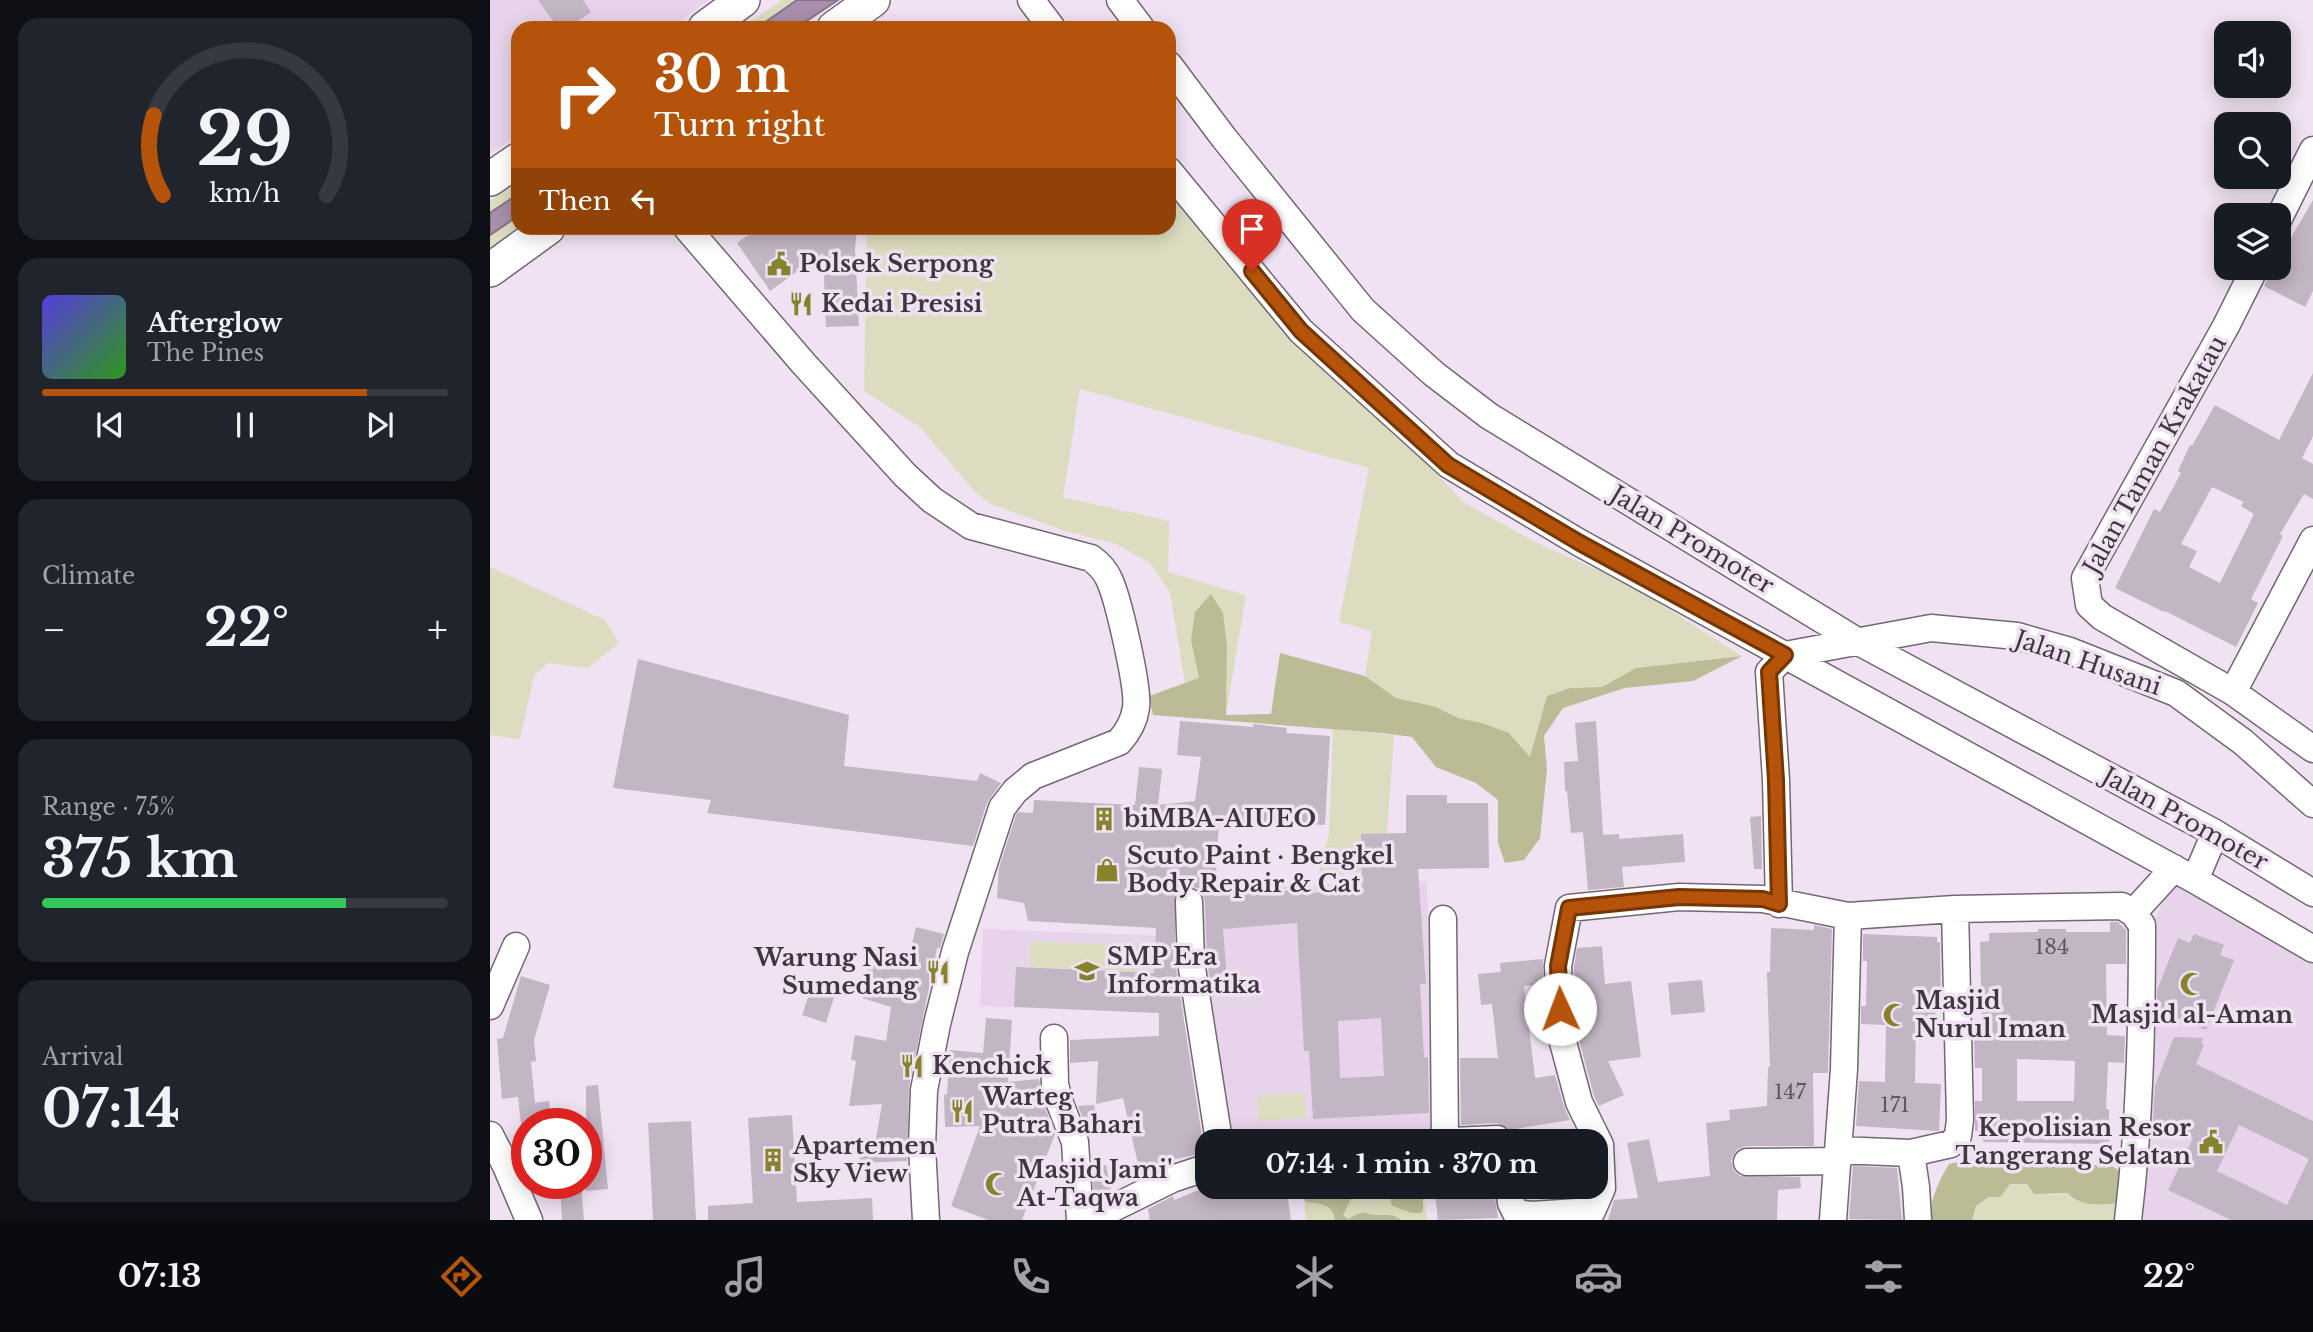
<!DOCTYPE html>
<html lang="en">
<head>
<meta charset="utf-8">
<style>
  body { margin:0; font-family:"Libre Baskerville",serif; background:#20242c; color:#f1f3f6; height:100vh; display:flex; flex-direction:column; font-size:26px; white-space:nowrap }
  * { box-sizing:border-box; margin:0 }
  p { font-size:23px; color:#9ea1a6 }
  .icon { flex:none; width:38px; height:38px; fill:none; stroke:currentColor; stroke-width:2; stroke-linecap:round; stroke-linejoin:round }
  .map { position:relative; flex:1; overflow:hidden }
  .panel { display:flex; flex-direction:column; gap:18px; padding:18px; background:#0d0f14; width:490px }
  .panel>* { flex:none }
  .top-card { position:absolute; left:21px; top:21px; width:665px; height:214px; border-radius:21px; box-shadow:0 4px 18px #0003; background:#b45309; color:#fff; overflow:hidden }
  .tools { position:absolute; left:1724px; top:21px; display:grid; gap:14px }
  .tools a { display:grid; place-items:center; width:77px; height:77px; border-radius:14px; background:#171b24; box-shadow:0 4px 18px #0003; font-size:35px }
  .speed { position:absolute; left:21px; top:1108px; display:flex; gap:14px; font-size:35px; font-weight:700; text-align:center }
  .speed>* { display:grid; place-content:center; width:91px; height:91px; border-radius:50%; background:#171b24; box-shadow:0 4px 18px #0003; line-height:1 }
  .speed .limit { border:10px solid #d22; background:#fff; color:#111 }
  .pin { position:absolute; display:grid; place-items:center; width:60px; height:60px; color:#fff; margin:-72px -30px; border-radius:50% 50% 50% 0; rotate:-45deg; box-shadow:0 0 7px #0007 }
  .pin .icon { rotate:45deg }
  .me { position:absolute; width:77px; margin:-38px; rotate:358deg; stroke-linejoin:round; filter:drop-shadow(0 0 5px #0008) }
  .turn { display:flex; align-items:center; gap:24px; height:147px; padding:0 28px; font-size:32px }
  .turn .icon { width:91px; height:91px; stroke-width:2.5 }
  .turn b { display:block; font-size:49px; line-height:60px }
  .then { display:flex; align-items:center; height:66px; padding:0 28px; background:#0003; gap:14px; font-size:26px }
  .big { font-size:52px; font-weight:700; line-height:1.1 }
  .panel .tile { flex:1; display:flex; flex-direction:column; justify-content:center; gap:10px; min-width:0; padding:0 24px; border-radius:21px; background:#20242c }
  .panel .dial { align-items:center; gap:0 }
  .dial svg { height:182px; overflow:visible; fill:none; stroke:#363941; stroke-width:7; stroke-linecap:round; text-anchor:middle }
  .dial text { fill:#f1f3f6; stroke:none }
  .song { display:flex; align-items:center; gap:21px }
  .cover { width:84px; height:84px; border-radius:10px; background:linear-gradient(135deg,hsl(250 70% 55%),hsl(110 70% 35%)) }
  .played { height:7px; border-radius:4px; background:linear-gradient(90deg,#b45309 80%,#363941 80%) }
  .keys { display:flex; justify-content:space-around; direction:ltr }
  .heat { display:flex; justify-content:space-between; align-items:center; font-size:38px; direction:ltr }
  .charge { height:10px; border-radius:5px; background:linear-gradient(90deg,#34c759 75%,#363941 0) }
  .trip { position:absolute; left:705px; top:1129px; width:413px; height:70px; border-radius:21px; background:#171b24; box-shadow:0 4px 18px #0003; font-weight:700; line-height:70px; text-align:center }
  .dock { display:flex; height:112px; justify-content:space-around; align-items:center; background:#090b0e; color:#9ea1a6 }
  .dock .icon { width:49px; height:49px }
  .dock .selected { color:#b45309 }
  .dock b { font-size:32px; color:#f1f3f6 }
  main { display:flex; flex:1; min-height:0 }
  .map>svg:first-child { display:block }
  .built { fill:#e7d4ea }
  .green { fill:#dcddc0 }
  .forest { fill:#bbbc96 }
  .water { fill:#a98fac; stroke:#89758b; stroke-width:2 }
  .building { fill:#c2b5c4; fill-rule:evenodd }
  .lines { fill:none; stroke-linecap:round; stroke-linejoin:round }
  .minor-casing { stroke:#736774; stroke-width:29 }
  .major-casing { stroke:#736774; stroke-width:36 }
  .minor { stroke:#fff; stroke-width:26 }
  .major { stroke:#fff; stroke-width:33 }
  .route-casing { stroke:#753606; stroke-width:18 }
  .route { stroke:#b45309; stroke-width:12 }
  .labels { text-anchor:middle; stroke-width:7; stroke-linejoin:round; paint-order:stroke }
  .number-label { font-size:21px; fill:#5f5760 }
  .poi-label { font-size:24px; font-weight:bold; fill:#3e383e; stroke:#f0e2f2; text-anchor:start }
  .street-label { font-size:24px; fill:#3e383e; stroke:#f0e2f2 }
</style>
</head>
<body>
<main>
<section class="panel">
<div class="tile dial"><svg viewBox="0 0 100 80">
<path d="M14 69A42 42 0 1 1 86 69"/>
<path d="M14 69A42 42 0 0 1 10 34" stroke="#b45309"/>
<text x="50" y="56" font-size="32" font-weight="700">29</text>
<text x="50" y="72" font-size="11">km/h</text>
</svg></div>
<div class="tile">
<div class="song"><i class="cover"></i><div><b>Afterglow</b><p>The Pines</p></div></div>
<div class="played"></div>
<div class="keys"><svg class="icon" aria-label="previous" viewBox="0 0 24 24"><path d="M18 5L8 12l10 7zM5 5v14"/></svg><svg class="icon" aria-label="pause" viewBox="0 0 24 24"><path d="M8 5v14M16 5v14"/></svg><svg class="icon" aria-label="next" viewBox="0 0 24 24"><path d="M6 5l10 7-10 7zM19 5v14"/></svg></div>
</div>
<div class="tile"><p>Climate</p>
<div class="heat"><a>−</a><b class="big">22°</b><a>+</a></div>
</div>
<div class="tile"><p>Range · 75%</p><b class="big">375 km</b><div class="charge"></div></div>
<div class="tile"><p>Arrival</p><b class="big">07:14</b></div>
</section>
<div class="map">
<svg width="1823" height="1220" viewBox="0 0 1823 1220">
  <rect width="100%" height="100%" fill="#f0e2f2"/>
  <!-- built -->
  <path class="built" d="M0,0H219L180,28H28V135L0,154Z
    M1683,879L1823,964V1220H1645L1661,927Z
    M937,881L946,1131L791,1141H733L699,890Z
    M493,929L704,937L701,1014L490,1006Z"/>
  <!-- green -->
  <path class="green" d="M292,0H307L267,28H252Z
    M28,182V194L0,213V201Z
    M679,182L973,502L1047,543L1137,583L1252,656L1146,668L1112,687L1080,688L1057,696L1041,758L992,723L968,718L946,707L906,698L875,676L882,631L849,622L879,468L590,389L573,497L679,521L678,572L756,595L736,715L737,645L733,613L701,640L710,678L699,707L680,592L660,563L624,543L578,532L501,504L485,492L430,427L374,391L377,228H679Z
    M28,216V227L0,247V235Z
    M0,567L115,620L129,643L98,668L58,663L44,676L30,739L0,735Z
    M843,729L904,735L897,834L872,872L827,878L839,834Z
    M541,941L649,946L648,972L539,967Z
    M814,1093L816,1118L769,1121L768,1096Z
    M1520,1184H1537L1560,1195L1578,1193C1589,1207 1611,1205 1627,1203L1625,1220H1482L1486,1206Z
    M829,1187H905L914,1202H935L937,1220H816L814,1199Z"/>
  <!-- forest -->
  <path class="forest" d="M721,594L733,613L737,645L736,715L781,714L790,653L875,676L906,698L946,707L968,718L992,723L1019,733L1040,757L1057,696L1080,688L1112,687L1146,668L1252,656L1203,681L1135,688L1073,708L1054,736L1057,769L1050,838L1034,860L1015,863L1008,843V800L986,783L946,767L922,737L892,733L663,715L659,696L709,678L701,640L705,612Z
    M1480,1159H1510L1622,1166L1634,1174L1627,1203C1611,1205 1589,1207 1578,1193L1544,1194L1537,1184H1520L1510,1197H1499L1486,1206L1482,1220H1440C1439,1203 1450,1178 1459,1164Z
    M819,1187C835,1186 854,1182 862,1197L853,1215L858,1219C878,1207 872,1216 890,1215C899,1215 903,1214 911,1220H845C843,1203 830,1204 816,1202L814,1199Z
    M891,1187H933V1210L931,1213H922L902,1206L898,1188Z"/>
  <!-- water -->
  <path class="water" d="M307,0H348L306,28H267Z
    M28,194V216L0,235V213Z"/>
  <!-- building -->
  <path class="building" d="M48,0H93L101,12L78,28H68Z
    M1823,200V291L1815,307L1774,286L1783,268H1788V260Z
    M269,228H367L365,249L369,326L336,327L333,253L280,291L247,243Z
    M1823,373V436L1812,458L1823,464V499L1814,494L1790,534L1793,536L1761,599L1768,603L1746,647L1675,611L1674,612L1625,588L1664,509L1670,512L1691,473L1688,471L1700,445L1702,446L1725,405L1789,440ZM1722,487L1754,502L1751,506L1764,514L1730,583L1699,567L1707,551L1691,544Z
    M148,659L359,715L354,766L487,781L490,773L511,783L497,803L483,846L217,813L221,800L123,788Z
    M690,721L763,727V724L797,728L796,733L840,736L835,825L729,820L725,896L822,889V893L872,889L871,834L916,833V795H957V803H998L999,868L928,869L936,984H930L934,1057H938L939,1113L823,1119L819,1051H814L807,923L733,929L738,992L722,993L717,961L715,901L712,893L706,888L699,886L691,888L685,895V963L713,1143L718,1152L673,1162L674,1165L651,1177L633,1098L606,1104L608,1061L580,1063V1040L669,1036V1013L524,1007L526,967L664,973L666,928L538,921L534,903L507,898L509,868L526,815L528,812L543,813L544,800L645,805L649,767L672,769L668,805L705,801L711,757L687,755ZM891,1018L894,1076L850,1078L848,1021Z
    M1106,721L1113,835L1129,834V839L1193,834L1195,862L1132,867L1134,887L1098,890L1093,832L1081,833L1077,791H1075L1074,762L1088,761L1085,723Z
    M1271,816L1272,869H1264L1260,817Z
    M1620,922H1628L1636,930V964H1616L1617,1035L1635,1036L1634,1063L1618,1062L1616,1109H1619V1144L1493,1142V1131H1485V1101H1492V1068H1485L1484,1039H1492L1490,942L1499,941V933L1548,932V929H1576V932H1620ZM1527,1059L1585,1061L1584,1101H1527Z
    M1324,925L1342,929L1338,1073H1323L1324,1146H1256L1248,1149L1244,1154L1241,1161L1244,1171L1250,1176L1310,1177L1311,1188L1288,1190L1287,1220H1118L1124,1200L1148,1198L1137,1143L1159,1139L1168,1182L1220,1176L1216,1123L1240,1120L1239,1110L1277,1106L1278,1067H1280L1277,972H1280L1281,928L1324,930Z
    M426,927L454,934L450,948H447L419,1087L417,1161L370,1163L369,1139L386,1138L392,1104L359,1106L366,1061L361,1060L365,1035L396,1041L401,1007L372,998L381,948L418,960Z
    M1373,934L1447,937V942H1450L1451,1003L1446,1002L1445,1027L1426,1026L1425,1083L1451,1084L1449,1131L1366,1126L1369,1081L1395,1082L1396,1025L1371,1024V1006H1376L1377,961H1373Z
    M1704,934L1734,945L1730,955L1744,960L1716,1030L1667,1010V990L1688,938L1700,943Z
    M1112,946L1115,984L1141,981L1151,1057L1118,1061L1134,1095L1109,1106L1104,1096L1086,1029L1084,967L1087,948Z
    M1053,959V984L1034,986L1045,1078L1065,1075L1074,1106L1080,1120L1019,1130L1007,1123L971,1125L970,1058H1008L1002,1004L991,1005L988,974L1011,972L1010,963Z
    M31,976L60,985L44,1040L46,1061L41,1062L45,1103L59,1101L62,1124H31L28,1097L12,1099L7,1039L13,1038Z
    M1212,980L1215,1012L1181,1015L1178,983Z
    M322,986L345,994L336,1023L312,1015Z
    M496,1018L522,1020L518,1082L549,1079L554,1105L565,1134L532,1220H498L461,1206L490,1126L455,1127L454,1095L457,1094L460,1050L493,1053Z
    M1684,1037L1713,1038L1711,1043L1714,1044L1706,1064L1823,1121V1220H1741L1678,1190L1703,1138L1663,1122L1665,1086ZM1749,1125L1819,1159L1797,1205L1727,1171Z
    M108,1085L118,1189L96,1191V1086Z
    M604,1105L609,1130L598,1131L588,1106Z
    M302,1115L307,1202L382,1198L383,1220H218V1206L263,1203L258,1118Z
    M201,1121L206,1220H163L158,1123Z
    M616,1165L621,1191L604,1200L602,1168Z
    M1363,1166L1407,1168L1412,1220L1359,1219Z
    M70,1183H91L94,1220H72Z
    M719,1186H796L801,1220H660L658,1209L683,1196L684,1200Z
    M944,1186H977V1190L1003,1186L1008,1218L948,1220Z"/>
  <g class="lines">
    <!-- minor casing -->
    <g class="minor-casing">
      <path id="minor" d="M541,0L562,28
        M630,0L651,28
        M679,65L734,138L873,310L944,374L999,416L1367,641L1725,833L1823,893
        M679,171L811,331L959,465L1090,543L1705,880L1823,949
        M1788,220L1823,150
        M197,228L314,364L415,475L442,500L481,526L601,558C609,564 615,570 619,579C628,598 649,688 646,708C644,722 638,732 629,742L543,776L525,791L512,808L465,952L447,1024L434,1090L432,1147L436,1220
        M1765,268L1736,326L1595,578L1599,605L1612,617L1743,692L1823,749
        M1295,655L1441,628L1527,636L1580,651L1686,693L1753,742L1823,804
        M1743,692L1823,540
        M1705,880L1725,833
        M699,902L701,962L729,1141
        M1289,904L1286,780L1279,672L1295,655
        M1643,913L1684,868
        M953,919L955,1141
        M0,1006L26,946
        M564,1038L565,1084L569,1101L585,1142L590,1220
        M0,1135L16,1166L39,1220
        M962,1141L1007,1139L1008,1141
        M1349,1150L1421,1153
        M1257,1162L1348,1161
        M1019,1186L1021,1203L1026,1213L1042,1215L1102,1211L1112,1188L1110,1145L1089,1102L1070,1031L1068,966L1079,908L1189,897L1273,899L1358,916L1465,909L1632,906L1643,913L1652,925C1652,1024 1650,1122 1638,1220
        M599,1220L682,1179L718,1167
        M1343,1220L1354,1069L1358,916
        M1428,1220L1426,1187L1421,1153L1461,1144L1468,1136L1470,1120L1465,909"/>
    </g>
    <!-- major casing -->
    <g class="major-casing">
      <path id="major" d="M215,28L253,0
        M344,28L383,0
        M0,179L28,160
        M0,270L58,228"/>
    </g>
    <!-- minor -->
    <use href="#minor" class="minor"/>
    <!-- major -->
    <use href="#major" class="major"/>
  </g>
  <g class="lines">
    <!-- route casing -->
    <g class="route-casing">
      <path id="route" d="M762,271L811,331L958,465L1090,543L1295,655L1279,672L1286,780L1289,904L1273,899L1189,897L1079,908L1068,966L1070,1009"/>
    </g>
    <!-- route -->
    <use href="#route" class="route"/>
  </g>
  <!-- icons -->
  <defs>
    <g id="civic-bare" transform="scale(1.89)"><path d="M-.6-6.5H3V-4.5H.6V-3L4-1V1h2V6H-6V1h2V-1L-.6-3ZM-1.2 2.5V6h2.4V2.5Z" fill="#85842d" stroke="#f0e2f2" stroke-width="2.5" paint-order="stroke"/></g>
    <g id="restaurant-bare" transform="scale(1.89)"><path d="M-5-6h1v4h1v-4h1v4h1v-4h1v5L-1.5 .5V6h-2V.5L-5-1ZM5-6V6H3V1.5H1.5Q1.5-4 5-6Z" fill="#85842d" stroke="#f0e2f2" stroke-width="2.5" paint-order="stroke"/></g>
    <g id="building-bare" transform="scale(1.89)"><path d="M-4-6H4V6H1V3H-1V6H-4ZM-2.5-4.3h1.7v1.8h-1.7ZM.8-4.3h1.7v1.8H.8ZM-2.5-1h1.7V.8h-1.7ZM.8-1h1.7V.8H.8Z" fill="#85842d" stroke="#f0e2f2" stroke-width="2.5" paint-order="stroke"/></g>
    <g id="shop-bare" transform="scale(1.89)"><path d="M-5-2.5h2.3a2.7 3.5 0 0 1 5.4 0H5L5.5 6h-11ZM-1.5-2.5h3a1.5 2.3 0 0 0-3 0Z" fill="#85842d" stroke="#f0e2f2" stroke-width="2.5" paint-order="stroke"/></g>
    <g id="school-bare" transform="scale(1.89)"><path d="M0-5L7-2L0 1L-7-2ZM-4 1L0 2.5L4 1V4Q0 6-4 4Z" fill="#85842d" stroke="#f0e2f2" stroke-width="2.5" paint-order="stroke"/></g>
    <g id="mosque-bare" transform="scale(1.89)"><path d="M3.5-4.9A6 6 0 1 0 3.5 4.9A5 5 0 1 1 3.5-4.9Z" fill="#85842d" stroke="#f0e2f2" stroke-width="2.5" paint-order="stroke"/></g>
  </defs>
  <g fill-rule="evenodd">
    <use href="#civic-bare" x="289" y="264"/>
    <use href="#restaurant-bare" x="311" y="304"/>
    <use href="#building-bare" x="614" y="819"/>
    <use href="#shop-bare" x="617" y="870"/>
    <use href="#school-bare" x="597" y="971"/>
    <use href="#restaurant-bare" x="448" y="972"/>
    <use href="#mosque-bare" x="1702" y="984"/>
    <use href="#mosque-bare" x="1405" y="1015"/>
    <use href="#restaurant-bare" x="422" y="1066"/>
    <use href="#restaurant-bare" x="472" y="1111"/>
    <use href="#civic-bare" x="1721" y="1142"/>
    <use href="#building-bare" x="283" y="1160"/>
    <use href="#mosque-bare" x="507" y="1184"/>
  </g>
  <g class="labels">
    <!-- number labels -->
    <g class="number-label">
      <text x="1562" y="954">184</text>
      <text x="1300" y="1099">147</text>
      <text x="1405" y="1112">171</text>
    </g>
    <!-- poi labels -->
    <g class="poi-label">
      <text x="309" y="272">Polsek Serpong</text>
      <text x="331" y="312">Kedai Presisi</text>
      <text x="634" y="827">biMBA-AIUEO</text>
      <text x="637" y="864">Scuto Paint · Bengkel<tspan x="637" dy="28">Body Repair &amp; Cat</tspan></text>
      <text x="617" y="965">SMP Era<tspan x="617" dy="28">Informatika</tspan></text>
      <text x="428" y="966" text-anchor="end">Warung Nasi<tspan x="428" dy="28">Sumedang</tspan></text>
      <text x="1425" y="1009">Masjid<tspan x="1425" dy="28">Nurul Iman</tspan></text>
      <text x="1702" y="1023" text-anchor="middle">Masjid al-Aman</text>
      <text x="442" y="1074">Kenchick</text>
      <text x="492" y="1105">Warteg<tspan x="492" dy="28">Putra Bahari</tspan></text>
      <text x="1701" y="1136" text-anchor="end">Kepolisian Resor<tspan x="1701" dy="28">Tangerang Selatan</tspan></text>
      <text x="303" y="1154">Apartemen<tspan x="303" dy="28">Sky View</tspan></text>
      <text x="527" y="1178">Masjid Jami'<tspan x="527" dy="28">At-Taqwa</tspan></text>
    </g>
    <!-- street labels -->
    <g class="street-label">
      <text transform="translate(1665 455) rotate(-61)" y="8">Jalan Taman Krakatau</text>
      <text transform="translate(1202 540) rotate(31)" y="8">Jalan Promoter</text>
      <text transform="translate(1598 663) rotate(19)" y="8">Jalan Husani</text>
      <text transform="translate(1695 819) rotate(29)" y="8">Jalan Promoter</text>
    </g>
  </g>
</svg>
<div class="tools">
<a><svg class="icon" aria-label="sound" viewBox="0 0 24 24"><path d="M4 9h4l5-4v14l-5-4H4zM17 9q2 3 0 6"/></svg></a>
<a><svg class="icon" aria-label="search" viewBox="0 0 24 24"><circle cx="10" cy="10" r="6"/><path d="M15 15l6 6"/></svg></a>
<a><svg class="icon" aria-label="layers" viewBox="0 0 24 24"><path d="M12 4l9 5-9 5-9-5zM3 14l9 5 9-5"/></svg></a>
</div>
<div class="speed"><div class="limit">30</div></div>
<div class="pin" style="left:762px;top:271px;background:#d93025"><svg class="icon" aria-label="arrive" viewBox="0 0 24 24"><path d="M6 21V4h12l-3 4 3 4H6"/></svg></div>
<svg class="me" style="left:1070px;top:1009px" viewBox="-20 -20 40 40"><circle r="19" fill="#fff"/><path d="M0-13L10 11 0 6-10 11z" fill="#b45309"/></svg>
<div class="trip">07:14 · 1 min · 370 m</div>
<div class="top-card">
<div class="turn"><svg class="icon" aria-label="right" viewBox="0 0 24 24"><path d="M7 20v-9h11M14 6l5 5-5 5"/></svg><div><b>30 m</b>Turn right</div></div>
<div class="then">Then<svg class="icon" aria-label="left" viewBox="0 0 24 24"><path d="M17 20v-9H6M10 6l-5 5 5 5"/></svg></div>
</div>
</div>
</main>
<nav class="dock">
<b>07:13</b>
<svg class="icon selected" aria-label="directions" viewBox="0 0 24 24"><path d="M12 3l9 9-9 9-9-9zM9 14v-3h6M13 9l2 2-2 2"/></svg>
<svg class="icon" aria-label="music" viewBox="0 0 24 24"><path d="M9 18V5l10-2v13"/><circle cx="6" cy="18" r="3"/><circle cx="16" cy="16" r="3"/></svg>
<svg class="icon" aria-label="phone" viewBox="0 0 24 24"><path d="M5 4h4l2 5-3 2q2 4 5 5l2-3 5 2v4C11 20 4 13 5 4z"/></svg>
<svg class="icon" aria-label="climate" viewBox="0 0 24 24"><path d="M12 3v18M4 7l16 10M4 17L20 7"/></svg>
<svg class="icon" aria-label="car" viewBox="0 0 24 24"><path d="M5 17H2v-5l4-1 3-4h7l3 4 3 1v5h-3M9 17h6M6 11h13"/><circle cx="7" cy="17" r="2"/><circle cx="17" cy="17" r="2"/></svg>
<svg class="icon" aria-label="filters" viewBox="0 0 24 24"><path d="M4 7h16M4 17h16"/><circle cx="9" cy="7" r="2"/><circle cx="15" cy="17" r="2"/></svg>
<b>22°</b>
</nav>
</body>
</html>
